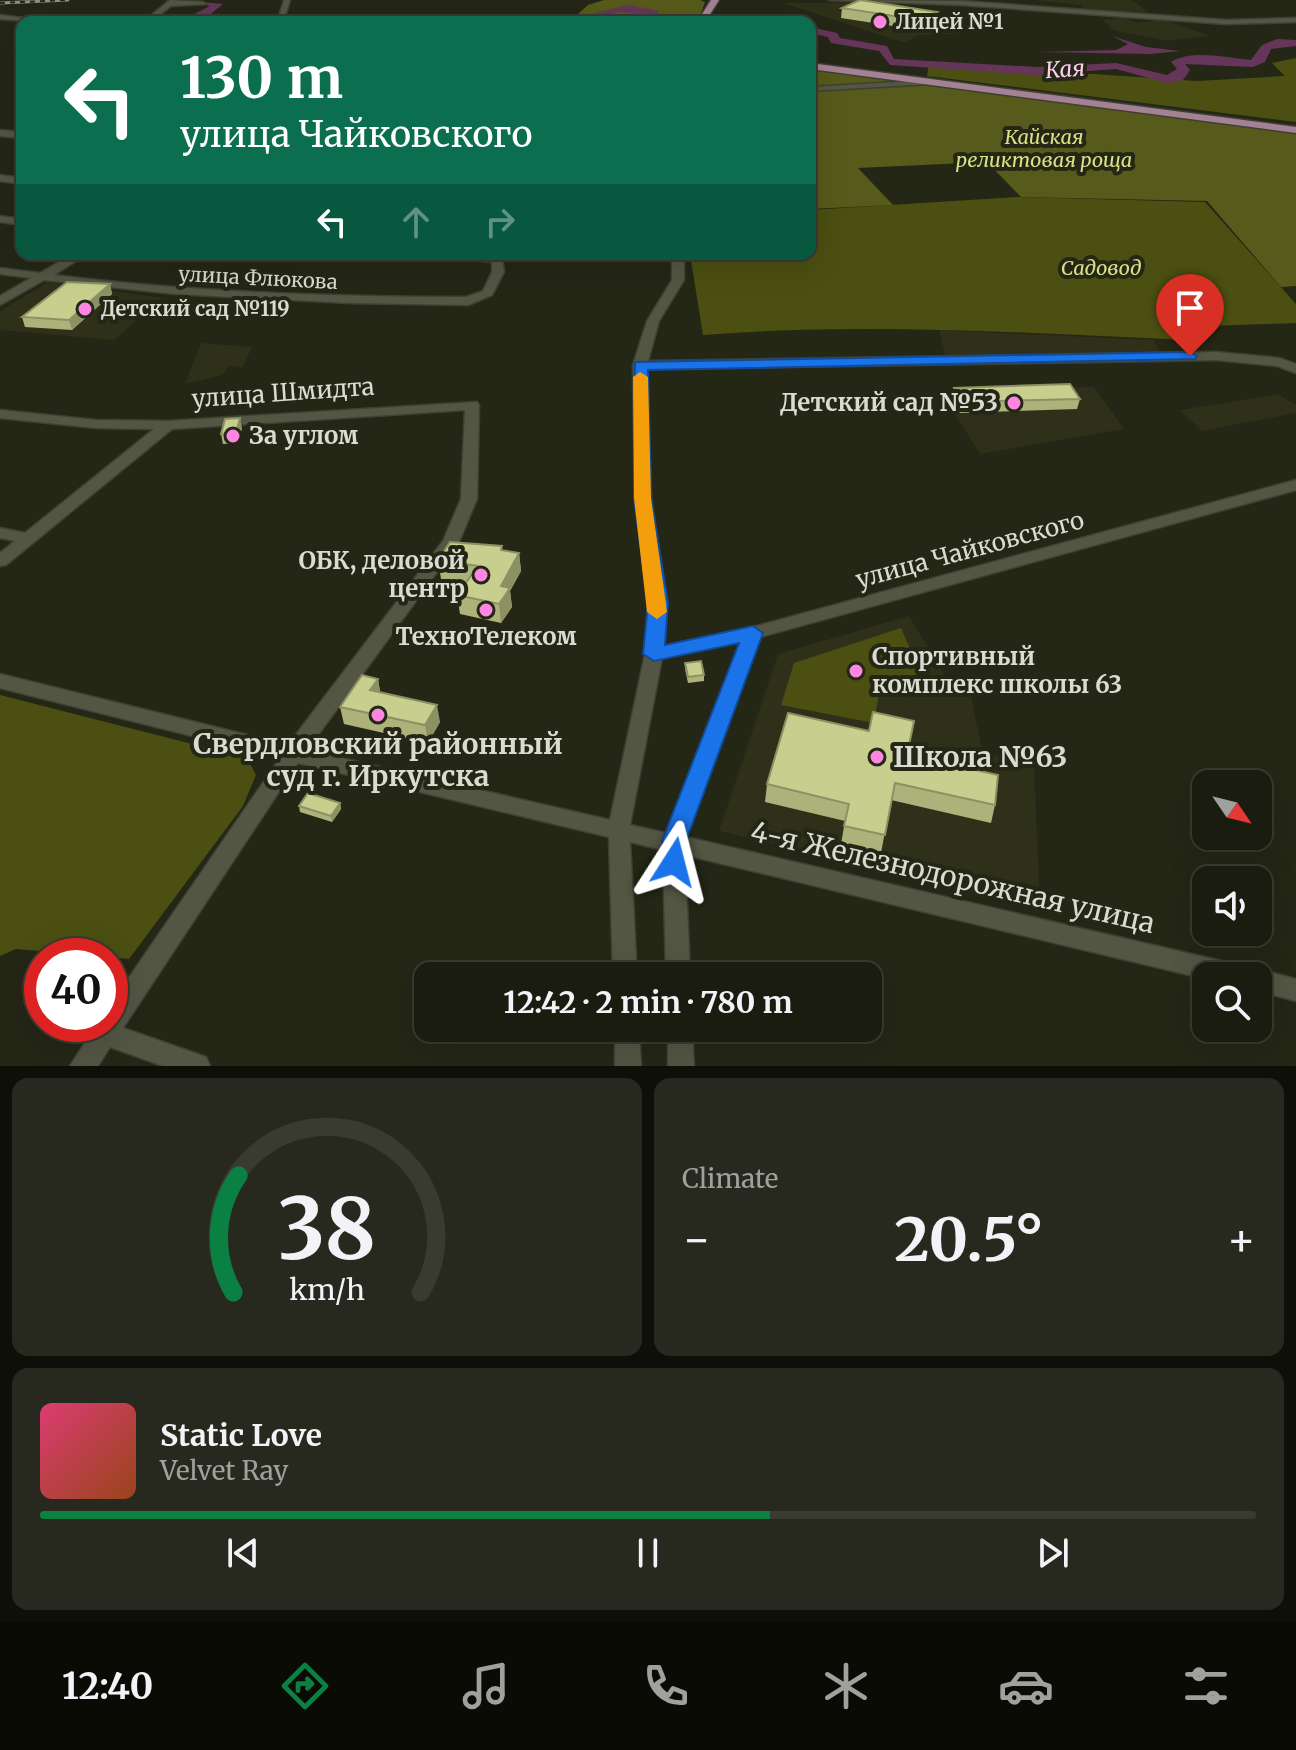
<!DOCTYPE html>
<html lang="en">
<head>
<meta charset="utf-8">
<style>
  body { margin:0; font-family:Merriweather,serif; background:#28291e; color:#f1f3f6; height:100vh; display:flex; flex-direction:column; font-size:30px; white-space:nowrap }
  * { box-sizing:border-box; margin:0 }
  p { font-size:26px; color:#a0a19f }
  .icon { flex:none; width:44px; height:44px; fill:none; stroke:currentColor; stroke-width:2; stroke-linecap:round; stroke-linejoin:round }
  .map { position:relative; height:1066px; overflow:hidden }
  .side { display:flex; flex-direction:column; gap:12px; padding:12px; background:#0f0f09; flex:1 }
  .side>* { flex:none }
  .top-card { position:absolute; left:16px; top:16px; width:800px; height:244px; border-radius:16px; box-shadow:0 8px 32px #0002,0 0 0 2px #393a30; background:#0b6e4f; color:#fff; overflow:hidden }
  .needle { width:52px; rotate:125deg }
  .buttons { position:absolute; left:1192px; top:770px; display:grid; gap:16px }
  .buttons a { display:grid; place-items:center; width:80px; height:80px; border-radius:16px; background:#1b1c10; box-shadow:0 8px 32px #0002,0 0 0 2px #393a30; font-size:40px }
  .speed { position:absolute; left:24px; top:938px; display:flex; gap:16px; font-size:40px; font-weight:700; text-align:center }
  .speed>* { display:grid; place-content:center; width:104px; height:104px; border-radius:50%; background:#1b1c10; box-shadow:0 8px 32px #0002,0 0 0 2px #393a30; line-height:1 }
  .speed .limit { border:12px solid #d22; background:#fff; color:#111 }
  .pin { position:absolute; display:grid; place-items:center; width:68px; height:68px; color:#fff; margin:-82px -34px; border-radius:50% 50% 50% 0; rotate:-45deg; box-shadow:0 0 8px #0007 }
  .pin .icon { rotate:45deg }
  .me { position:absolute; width:88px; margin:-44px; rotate:9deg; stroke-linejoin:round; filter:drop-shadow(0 0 6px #0008) }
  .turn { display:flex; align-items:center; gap:28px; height:168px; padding:0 32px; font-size:36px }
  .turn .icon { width:104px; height:104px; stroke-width:2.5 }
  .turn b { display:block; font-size:56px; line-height:68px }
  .lanes { display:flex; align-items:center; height:76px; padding:0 32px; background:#0003; justify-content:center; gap:40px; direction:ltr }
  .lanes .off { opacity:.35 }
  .big { font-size:60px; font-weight:700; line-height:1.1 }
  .side .card { flex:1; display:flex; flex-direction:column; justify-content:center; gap:12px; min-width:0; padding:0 28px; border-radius:16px; background:#28291e }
  .side .dial { align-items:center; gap:0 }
  .dial svg { height:208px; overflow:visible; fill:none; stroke:#393a30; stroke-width:7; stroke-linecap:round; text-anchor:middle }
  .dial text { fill:#f1f3f6; stroke:none }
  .song { display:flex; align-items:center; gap:24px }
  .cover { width:96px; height:96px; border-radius:12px; background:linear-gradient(135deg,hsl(340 70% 55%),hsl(20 70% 35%)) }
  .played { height:8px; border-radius:4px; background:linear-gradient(90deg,#0b8043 60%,#393a30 60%) }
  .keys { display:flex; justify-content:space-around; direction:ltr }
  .heat { display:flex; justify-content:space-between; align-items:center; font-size:44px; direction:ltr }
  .side .tiles { flex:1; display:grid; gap:12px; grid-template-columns:1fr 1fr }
  .card:last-child { grid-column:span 2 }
  .trip { position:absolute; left:414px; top:962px; width:468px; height:80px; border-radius:16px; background:#1b1c10; box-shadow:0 8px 32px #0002,0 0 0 2px #393a30; font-weight:700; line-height:80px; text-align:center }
  .dock { display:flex; height:128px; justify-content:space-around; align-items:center; background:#0b0b06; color:#a0a19f }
  .dock .icon { width:56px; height:56px }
  .dock .on { color:#0b8043 }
  .dock b { font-size:36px; color:#f1f3f6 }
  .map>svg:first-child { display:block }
  .built { fill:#2e3019 }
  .green { fill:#4b4f11 }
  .forest { fill:#565a1a }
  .water { fill:#66355a }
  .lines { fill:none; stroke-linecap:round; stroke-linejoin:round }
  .river { fill:#66355a; fill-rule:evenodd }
  .minor-casing { stroke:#3f4034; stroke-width:3 }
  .major-casing { stroke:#3f4034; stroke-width:3 }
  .minor { fill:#545644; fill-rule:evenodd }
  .major { fill:#a58194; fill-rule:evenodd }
  .rail-casing { stroke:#909285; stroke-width:3 }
  .rail { stroke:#242616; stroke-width:2; stroke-dasharray:5; stroke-linecap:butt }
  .wall { fill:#acb27a }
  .shaded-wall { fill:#8c9163 }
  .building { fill:#c8cf8e; stroke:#8c9163; stroke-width:2 }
  .route { fill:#1a73e8; stroke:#114b97; stroke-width:2 }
  .slow { fill:#f59e0b }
  .poi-dot { fill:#fd86e1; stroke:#242616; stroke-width:3 }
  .labels { text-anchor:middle; stroke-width:8; stroke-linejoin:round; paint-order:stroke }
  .far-poi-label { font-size:20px; font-weight:bold; fill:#dadbd1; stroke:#242616; text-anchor:start }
  .far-park-label { font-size:20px; font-style:italic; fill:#d9e185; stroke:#242616 }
  .far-street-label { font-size:20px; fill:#dadbd1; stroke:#242616 }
  .far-water-label { font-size:22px; font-style:italic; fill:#fecef0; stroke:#242616 }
  .street-label { font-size:24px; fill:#dadbd1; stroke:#242616 }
  .poi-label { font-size:24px; font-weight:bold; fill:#dadbd1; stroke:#242616; text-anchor:end }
  .near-poi-label { font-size:28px; font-weight:bold; fill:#dadbd1; stroke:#242616 }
  .near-street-label { font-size:28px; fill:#dadbd1; stroke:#242616 }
</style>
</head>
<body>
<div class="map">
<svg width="1296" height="1066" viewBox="0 0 1296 1066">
  <rect width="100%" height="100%" fill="#242616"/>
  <!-- built -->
  <path class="built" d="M1032,0H1132L1148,12L1085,10L1082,5Z
    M783,3H849L961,24L957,34L918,35L905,43Z
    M1116,14L1134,22H1152L1145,16H1152L1210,36L1167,41L1113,30L1103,20L1116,19Z
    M48,282L163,298L114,340L0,330V311Z
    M939,330L1154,340L1161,355L945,356Z
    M201,343L252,347L243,367L228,366L223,375L185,384Z
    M1094,387L1124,429L980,454L940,391Z
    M1278,394L1296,405V413L1202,431L1180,410Z
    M909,616L953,689L970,691L981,746L995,755L1034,762L1040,904L719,831L778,654Z"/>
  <!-- green -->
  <path class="green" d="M1296,58V122L927,76L929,63L1197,81L1285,76L1272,63Z
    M1017,197L1205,202L1296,304V323L1180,327L1187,340C1025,333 865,322 703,335L690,254H810V210Z
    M901,628L924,680L879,693L874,723L781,705L794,663Z
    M0,695L247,758L256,775L243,806L129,959L16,949L0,956Z"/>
  <!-- forest -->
  <path class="forest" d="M604,0H700L705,2L698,22H569L588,5Z
    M810,68L1296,133V286L1281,287L1207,201L1021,197L987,162L858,168L893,205L810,209Z"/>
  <!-- water -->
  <path class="water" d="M1112,36L1146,47L1180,51L1150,54L1037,52L1116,50L1128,44Z"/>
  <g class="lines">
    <!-- river -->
    <path class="river" d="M181,0L223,4L201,22H189L188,17L210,6Z
      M629,5L658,11L661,22H651L649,15L620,12L581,22L582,16Z
      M810,27L837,33L840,38L887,46L894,59L1036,67L1116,63L1167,75L1177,69L1171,62C1192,49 1227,58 1251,60L1262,45L1277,39L1296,40V46L1271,49L1265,62L1253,67L1185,64L1190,70L1183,80L1167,83L1116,69L1036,75L890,65L879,51L831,43L828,37L810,33Z"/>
    <!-- minor casing -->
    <g class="minor-casing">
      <path id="minor" d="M170,0L203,2L206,4L171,6L150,22H143Z
        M284,0H290L286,13L283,15L280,13Z
        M829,0L961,1L1226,20L1296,18V22L1226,24L961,5Z
        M0,15L39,20L42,22L0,19Z
        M933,80L930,84L810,91V87Z
        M0,130L22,132V138L0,136Z
        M0,175L22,178V184L0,181Z
        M0,216L22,219V225L0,222Z
        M73,254H87L54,275C191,292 329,297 466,297L483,291L492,272V262L439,257L433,254L502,257L504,272L492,295L468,305L350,303L175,294L44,280L0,305V296L31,278L0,274V268L40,273Z
        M672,254H684V280L659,321L648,361L1216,352L1279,358L1296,364V373L1277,366L1216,360L647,369L651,498L667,603L664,646L753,627L1296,480V490L760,637L686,837L1239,965L1247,968L1249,973L1258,969L1296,979V1001L1258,991V976H1206V979L685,855L690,976H666L663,850L630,842L637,976H613L609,837L298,763L123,1028L206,1057L210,1066H163L110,1047L98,1066H70L97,1024H110V1005L280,758L0,688V674L288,745L443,541L461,499L465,410L172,429L6,565L0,566V553L15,541L0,538V528L25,533L154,429L96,428L0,418V410L96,420L168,421L477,402L479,405L477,499L459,542L307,750L610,820L645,654L649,603L635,498L633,365L647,321L672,280ZM741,642L666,833L630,825L662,658Z
        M615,1028H639L641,1066H615Z
        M668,1028H692L694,1066H668Z"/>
    </g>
    <!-- major casing -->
    <g class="major-casing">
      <path id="major" d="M711,0H719L705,22H697Z
        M810,63L1296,127V133L810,69Z"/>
    </g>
    <!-- minor -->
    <use href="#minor" class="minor"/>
    <!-- major -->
    <use href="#major" class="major"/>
    <!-- rail casing -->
    <g class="rail-casing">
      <path id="rail" d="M0,3L68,0"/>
    </g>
    <!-- rail -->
    <use href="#rail" class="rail"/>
  </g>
  <!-- wall -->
  <path class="wall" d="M842,8L937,12L936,21L919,30L841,18Z
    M110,284L112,294L72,330L25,327L22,317Z
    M954,388L1080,399L1077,409L959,413L952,398Z
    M242,428L238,443L223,444L221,434Z
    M503,550L519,553L521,571L510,591L512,607L501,623L460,614L457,595L466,583L441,579L438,560Z
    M685,663L704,675V681L688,683L685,669Z
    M378,679L380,692L440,722L428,743L344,724L340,707Z
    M907,755L995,805L991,823L891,800L881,853L841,844L845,821L765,802L767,784Z
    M340,803L341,809L332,822L300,812L299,806Z"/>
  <!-- shaded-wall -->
  <path class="shaded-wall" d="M937,12L936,21L919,30L920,20Z
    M110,284L112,294L72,330L69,320Z
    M240,418L242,428L238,443L236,433Z
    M519,553L521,571L510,591L512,607L501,623L499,604L501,586Z
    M378,679L381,696L370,690Z
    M437,705L440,722L428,743L425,725Z
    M340,803L341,809L332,822L331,816Z"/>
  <!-- building -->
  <path class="building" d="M860,0L937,12L920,20L842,8Z
    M67,282L110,284L69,320L22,317Z
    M1070,384L1080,399L961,402L954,388Z
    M240,418L236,433L221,434L225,419Z
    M450,542L502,546L501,550L519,553L501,586L510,588L499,604L457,595L478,566L438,560Z
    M701,661L704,675L688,677L685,663Z
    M362,675L378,679L370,690L437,705L425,725L340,707Z
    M873,712L914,721L907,755L998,775L995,805L895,783L885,835L844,826L849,804L767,784L788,713L869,731Z
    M308,793L340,803L331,816L299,806Z"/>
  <!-- route -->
  <path class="route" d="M1190,352L1197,356L1195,359L648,370L651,498L668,603L665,645L753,626L763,633L686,841L687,862L683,869L674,872L666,869L662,841L739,643L654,661L643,654L648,603L634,498L635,362Z"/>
  <!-- slow -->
  <path class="slow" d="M640,372L648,377L651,498L667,612L657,619L647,612L634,498L633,377Z"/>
  <!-- markers -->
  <g class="poi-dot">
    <circle cx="880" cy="22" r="8"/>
    <circle cx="85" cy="309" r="8"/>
    <circle cx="1014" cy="403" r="8"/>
    <circle cx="233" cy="436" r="8"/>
    <circle cx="481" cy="575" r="8"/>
    <circle cx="486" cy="610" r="8"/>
    <circle cx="856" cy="671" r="8"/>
    <circle cx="378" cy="715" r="8"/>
    <circle cx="877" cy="757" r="8"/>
  </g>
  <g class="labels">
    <!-- far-poi labels -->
    <g class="far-poi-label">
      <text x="896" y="29">Лицей №1</text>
      <text x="101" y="316">Детский сад №119</text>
    </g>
    <!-- far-park labels -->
    <g class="far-park-label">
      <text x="1044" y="144">Кайская<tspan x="1044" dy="23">реликтовая роща</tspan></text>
      <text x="1101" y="275">Садовод</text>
    </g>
    <!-- far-street labels -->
    <g class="far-street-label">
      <text transform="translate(258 278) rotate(3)" y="7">улица Флюкова</text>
    </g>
    <!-- far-water labels -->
    <g class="far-water-label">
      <text transform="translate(1065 69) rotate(-4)" y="8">Кая</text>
    </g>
    <!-- street labels -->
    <g class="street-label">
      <text transform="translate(283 393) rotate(-4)" y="8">улица Шмидта</text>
      <text transform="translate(970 550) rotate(-15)" y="8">улица Чайковского</text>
    </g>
    <!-- poi labels -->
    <g class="poi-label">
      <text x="998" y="411">Детский сад №53</text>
      <text x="249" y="444" text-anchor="start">За углом</text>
      <text x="465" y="569">ОБК, деловой<tspan x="465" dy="28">центр</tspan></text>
      <text x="486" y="645" text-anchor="middle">ТехноТелеком</text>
      <text x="872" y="665" text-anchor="start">Спортивный<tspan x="872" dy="28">комплекс школы 63</tspan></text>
    </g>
    <!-- near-poi labels -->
    <g class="near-poi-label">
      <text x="378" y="754">Свердловский районный<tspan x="378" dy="32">суд г. Иркутска</tspan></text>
      <text x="893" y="767" text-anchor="start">Школа №63</text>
    </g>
    <!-- near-street labels -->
    <g class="near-street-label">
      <text transform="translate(953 877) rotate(13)" y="10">4-я Железнодорожная улица</text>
    </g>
  </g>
</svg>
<div class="buttons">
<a><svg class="needle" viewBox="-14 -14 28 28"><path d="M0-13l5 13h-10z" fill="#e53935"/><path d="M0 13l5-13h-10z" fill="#a0a19f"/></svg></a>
<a><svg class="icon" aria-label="sound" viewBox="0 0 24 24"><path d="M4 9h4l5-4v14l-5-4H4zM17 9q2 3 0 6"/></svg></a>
<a><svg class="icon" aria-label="search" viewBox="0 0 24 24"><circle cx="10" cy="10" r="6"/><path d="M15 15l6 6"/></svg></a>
</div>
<div class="speed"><div class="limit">40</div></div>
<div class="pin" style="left:1190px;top:356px;background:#d93025"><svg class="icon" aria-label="arrive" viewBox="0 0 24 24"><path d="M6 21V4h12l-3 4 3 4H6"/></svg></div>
<svg class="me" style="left:674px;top:862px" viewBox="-20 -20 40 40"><path d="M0-17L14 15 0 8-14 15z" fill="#1a73e8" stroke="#fff" stroke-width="4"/></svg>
<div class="trip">12:42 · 2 min · 780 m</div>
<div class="top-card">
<div class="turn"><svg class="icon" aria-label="left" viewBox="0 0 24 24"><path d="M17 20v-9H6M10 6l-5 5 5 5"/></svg><div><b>130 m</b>улица Чайковского</div></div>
<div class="lanes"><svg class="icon" aria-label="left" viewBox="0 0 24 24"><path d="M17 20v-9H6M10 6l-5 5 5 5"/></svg><svg class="icon off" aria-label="ahead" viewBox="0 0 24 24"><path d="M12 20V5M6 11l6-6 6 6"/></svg><svg class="icon off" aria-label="right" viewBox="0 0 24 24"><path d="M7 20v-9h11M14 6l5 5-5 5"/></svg></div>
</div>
</div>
<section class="side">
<div class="tiles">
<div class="card dial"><svg viewBox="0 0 100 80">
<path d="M14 69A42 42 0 1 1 86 69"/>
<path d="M14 69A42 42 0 0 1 16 24" stroke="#0b8043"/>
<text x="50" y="56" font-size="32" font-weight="700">38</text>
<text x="50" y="72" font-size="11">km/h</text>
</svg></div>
<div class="card"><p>Climate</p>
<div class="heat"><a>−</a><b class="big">20.5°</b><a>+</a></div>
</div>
<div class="card">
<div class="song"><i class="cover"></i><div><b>Static Love</b><p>Velvet Ray</p></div></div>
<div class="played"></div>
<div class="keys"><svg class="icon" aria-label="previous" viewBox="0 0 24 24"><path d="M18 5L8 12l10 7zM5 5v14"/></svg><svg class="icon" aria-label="pause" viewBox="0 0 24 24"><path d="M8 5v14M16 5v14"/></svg><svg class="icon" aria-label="next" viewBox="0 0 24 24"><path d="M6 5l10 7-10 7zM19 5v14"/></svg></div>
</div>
</div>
</section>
<nav class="dock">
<b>12:40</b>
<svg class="icon on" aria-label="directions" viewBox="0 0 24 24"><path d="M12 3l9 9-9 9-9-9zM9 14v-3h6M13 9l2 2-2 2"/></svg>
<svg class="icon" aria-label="music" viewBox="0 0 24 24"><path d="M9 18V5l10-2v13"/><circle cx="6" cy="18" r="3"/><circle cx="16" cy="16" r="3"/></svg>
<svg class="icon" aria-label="phone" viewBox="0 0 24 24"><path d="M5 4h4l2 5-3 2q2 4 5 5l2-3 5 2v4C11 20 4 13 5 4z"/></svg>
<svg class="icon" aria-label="climate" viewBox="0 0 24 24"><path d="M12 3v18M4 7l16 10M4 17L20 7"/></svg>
<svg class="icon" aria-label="car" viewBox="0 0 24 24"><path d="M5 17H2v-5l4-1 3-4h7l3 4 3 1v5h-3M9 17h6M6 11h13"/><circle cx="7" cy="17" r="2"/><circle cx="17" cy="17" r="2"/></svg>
<svg class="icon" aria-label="filters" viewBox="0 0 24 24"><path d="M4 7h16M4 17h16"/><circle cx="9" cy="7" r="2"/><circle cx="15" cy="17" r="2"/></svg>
</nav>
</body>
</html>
